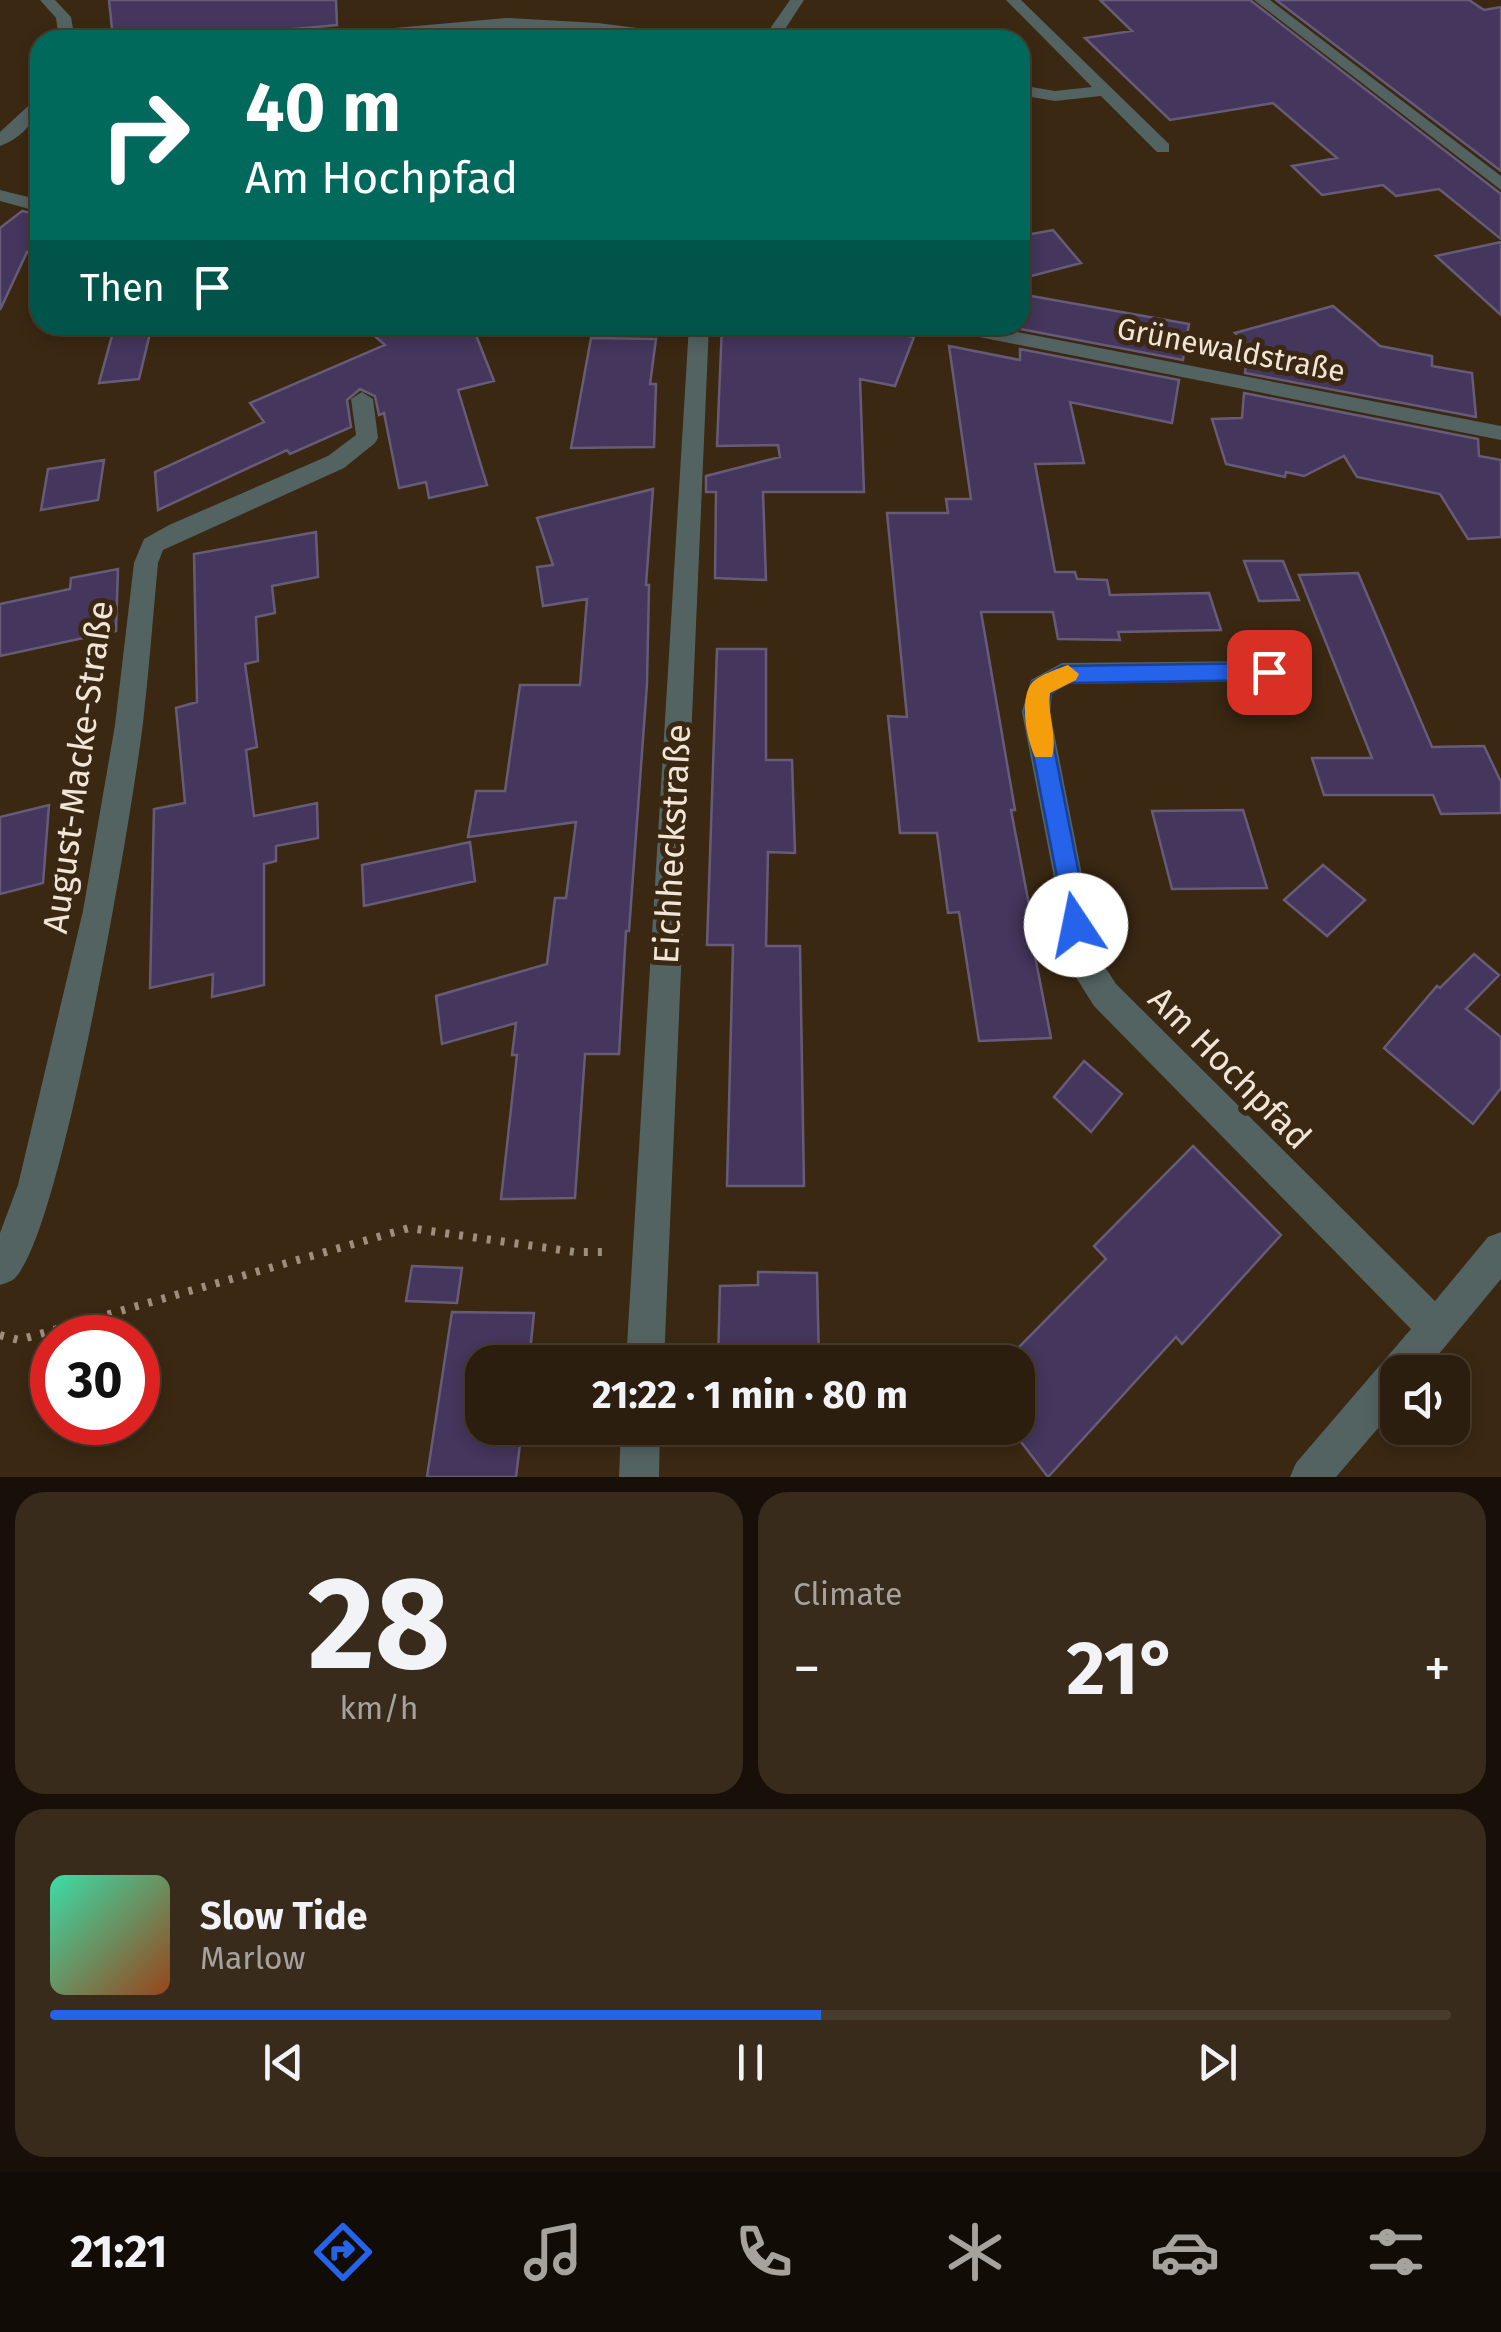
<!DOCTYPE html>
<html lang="en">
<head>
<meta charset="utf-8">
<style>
  body { margin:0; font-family:"Fira Sans",sans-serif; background:#382b1c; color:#f1f3f6; height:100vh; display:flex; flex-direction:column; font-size:38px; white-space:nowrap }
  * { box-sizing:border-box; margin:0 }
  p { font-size:32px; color:#a6a29e }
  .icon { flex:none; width:55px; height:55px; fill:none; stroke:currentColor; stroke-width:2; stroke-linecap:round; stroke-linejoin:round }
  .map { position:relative; height:1477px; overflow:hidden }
  .details { display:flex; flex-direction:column; gap:15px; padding:15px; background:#181008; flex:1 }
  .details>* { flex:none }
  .top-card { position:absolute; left:30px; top:30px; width:1000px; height:305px; border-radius:30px; box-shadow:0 5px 15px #0003,0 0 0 2px #483c2e; background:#00695c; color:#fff; overflow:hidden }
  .tools { position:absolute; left:1380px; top:1355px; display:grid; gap:20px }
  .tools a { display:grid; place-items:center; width:90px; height:90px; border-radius:20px; background:#2c1e0e; box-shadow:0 5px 15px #0003,0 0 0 2px #483c2e; font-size:50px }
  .speed { position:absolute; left:30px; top:1315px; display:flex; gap:20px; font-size:50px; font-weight:700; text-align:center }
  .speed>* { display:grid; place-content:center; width:130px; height:130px; border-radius:50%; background:#2c1e0e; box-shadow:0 5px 15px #0003,0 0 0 2px #483c2e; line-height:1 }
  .speed .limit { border:15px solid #d22; background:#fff; color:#111 }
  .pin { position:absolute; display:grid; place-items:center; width:85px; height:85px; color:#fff; margin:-42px; border-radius:20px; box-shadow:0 5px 15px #0006 }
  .me { position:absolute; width:110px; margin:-55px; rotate:349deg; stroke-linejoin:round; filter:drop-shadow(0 0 8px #0008) }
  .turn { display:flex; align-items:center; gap:35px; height:210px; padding:0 50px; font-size:45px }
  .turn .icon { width:130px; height:130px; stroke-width:2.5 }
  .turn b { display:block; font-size:70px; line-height:85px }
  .then { display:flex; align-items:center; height:95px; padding:0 50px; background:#0003; gap:20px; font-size:38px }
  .big { font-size:75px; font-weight:700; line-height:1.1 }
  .details .card { flex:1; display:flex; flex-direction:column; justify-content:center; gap:15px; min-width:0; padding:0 35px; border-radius:30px; background:#382b1c }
  .details .dial { align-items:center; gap:0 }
  .dial b { font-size:130px; line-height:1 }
  .song { display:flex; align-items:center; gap:30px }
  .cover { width:120px; height:120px; border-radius:15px; background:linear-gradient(135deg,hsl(160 70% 55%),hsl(20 70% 35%)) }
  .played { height:10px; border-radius:5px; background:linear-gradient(90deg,#2563eb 55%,#483c2e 55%) }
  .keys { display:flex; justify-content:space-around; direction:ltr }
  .heat { display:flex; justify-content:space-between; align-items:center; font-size:55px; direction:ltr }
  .details .tiles { flex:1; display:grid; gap:15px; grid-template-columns:1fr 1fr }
  .card:last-child { grid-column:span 2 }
  .trip { position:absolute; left:465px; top:1345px; width:570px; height:100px; border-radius:30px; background:#2c1e0e; box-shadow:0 5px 15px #0003,0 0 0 2px #483c2e; font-weight:700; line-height:100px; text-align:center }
  .tab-bar { display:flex; height:160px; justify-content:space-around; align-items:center; background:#120c06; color:#a6a29e }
  .tab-bar .icon { width:70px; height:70px }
  .tab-bar .selected { color:#2563eb }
  .tab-bar b { font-size:45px; color:#f1f3f6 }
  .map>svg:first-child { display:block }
  .building { fill:#44365c; stroke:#665c77; stroke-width:2.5 }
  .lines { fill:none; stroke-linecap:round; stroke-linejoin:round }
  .path { stroke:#9d8e7d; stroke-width:8; stroke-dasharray:4 10; stroke-linecap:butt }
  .service { fill:#536361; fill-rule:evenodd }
  .minor { fill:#536361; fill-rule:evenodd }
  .route { fill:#2563eb; stroke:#184099; stroke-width:2.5 }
  .slow { fill:#f59e0b }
  .labels { text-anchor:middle; stroke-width:10; stroke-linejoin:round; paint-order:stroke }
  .far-street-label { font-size:30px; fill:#f1e5d8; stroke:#3a2812 }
  .street-label { font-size:35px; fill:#f1e5d8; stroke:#3a2812 }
</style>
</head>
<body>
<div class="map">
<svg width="1501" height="1477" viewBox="0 0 1501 1477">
  <rect width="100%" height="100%" fill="#3a2812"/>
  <!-- building -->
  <path class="building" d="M109,0H336L337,25L177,40H154L152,32L113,38Z
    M1100,0H1250L1501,194V239L1439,189L1396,196L1383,185L1322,195L1292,166L1337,158L1273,103L1170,120L1085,38L1132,31Z
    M1276,0H1469L1484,10L1501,7V171Z
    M22,211L40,215V255L27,252L0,310V228Z
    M1053,230L1081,263L1020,279V236Z
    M1501,242V315L1436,256Z
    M1020,294L1189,324L1183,360L1020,329Z
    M1333,306L1380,346L1432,356V366L1472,373L1476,417L1245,373L1248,346L1235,333Z
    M115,325H152L139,379L99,383Z
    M362,325H472L494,381L458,390L487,485L429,498L426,482L399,488L384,413L379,415L375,396L360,389L347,400L351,427L290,454L287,450L158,510L155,472L264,422L250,403L385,345Z
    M722,325H851L914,337L895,386L860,379L864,492H763L766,580L715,578L716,492H706V476L780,457L778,445L717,446Z
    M591,338L656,339L650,384H656L654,447L571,448Z
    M949,346L1020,360V349L1179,380L1172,423L1070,402L1084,463L1035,464L1055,572H1075L1077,579L1107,580L1110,595L1209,593L1221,630L1118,632L1120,640L1058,639L1053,612H981L1015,810H1011L1030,910H1026L1051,1038L979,1041L959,912L948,913L937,833H900L888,716L907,717L887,513H948L946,499H971Z
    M1244,393L1478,439L1479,456L1501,460V537L1468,539L1440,494L1357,477L1344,456L1304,476L1286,472L1285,477L1226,464L1212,419L1242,418Z
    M104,460L98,500L41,510L48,469Z
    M653,489L646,585H649L647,684L629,931H626L619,1054H585L575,1198L501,1199L517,1055H512L516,1023L442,1044L436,996L547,964L555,898H566L576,822L468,837L476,791H505L520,685H580L587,599L543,606L537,567L553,565L537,518Z
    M316,532L318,577L272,586L275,613L256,617L258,661L245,664L257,747L246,750L254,816L317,803L318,838L276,846V861L264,864V985L212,997L213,974L150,988L154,809L185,803L176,708L197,702L194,554Z
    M1244,561H1283L1299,600L1259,601Z
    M118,569L116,631L0,656V604L70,589L71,578Z
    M1358,573L1432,747L1484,746L1501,782V813L1441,814L1433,795H1324L1312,758H1372L1299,575Z
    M717,649H766V760H792L795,853L768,852L766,946H800L804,1186H727L733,945H707Z
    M49,805L43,883L0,894V817Z
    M1243,810L1267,888L1172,889L1152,811Z
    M470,842L475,881L364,906L362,865Z
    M1323,865L1365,900L1327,936L1284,900Z
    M1474,954L1499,975L1466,1009L1501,1037V1088L1473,1124L1384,1048L1437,986L1440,988Z
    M1084,1061L1122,1094L1091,1132L1054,1097Z
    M1193,1146L1281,1235L1182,1344L1176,1337L1048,1477L1018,1438V1348L1106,1259L1094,1246Z
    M412,1266L462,1268L457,1303L406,1301Z
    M758,1272L817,1273L819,1362H718L720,1286L758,1285Z
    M452,1312L534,1313L529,1362H482V1428H522L516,1477H427Z"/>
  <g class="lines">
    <!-- path -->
    <path class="path" d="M0,1335L19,1340L409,1228L575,1252H611"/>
    <!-- service -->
    <path class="service" d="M594,25L604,28L595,40H582Z"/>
    <!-- minor -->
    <path class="minor" d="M40,0H55L71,17L75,40H59L56,18Z
      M790,0H804L778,40H762Z
      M1006,0H1021L1169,144V152H1157L1101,96L1055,101L1020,95V85L1055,91L1092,87Z
      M1254,0H1270L1501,176V190Z
      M506,18L598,23L692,35L700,40L506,28L368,40H308L316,35Z
      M40,95C40,119 22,138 0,146V132Z
      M0,190L40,200V212L0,201Z
      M689,325H709L664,1362H626Z
      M939,325H981L1501,426V440L949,331Z
      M362,392L373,399L378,438L375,443L344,468L163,550L158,563C153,616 149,670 143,723C133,807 62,1235 14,1279C12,1281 3,1284 0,1285V1233L18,1185L83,911L115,725L134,563L144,539L169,525L328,456L356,435L351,399Z
      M1269,661L1278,664L1282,671L1278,678L1269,681L1067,684L1052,694L1050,712L1098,956L1116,984L1435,1301L1488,1237L1501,1232V1279L1424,1372H1398V1405L1336,1477H1290L1296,1463L1411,1329L1094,1006L1072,971L1022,712L1031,680L1062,663Z
      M621,1428H660L659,1477H619Z"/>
  </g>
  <!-- route -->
  <path class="route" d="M1269,663L1280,672L1269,680L1066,683L1051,693L1047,712L1089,925L1085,934L1076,937L1068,934L1025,712L1032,682L1062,666Z"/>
  <!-- slow -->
  <path class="slow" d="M1068,665L1079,674L1076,680L1050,693C1047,714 1058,738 1052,757H1035C1027,739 1019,702 1031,684C1038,675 1058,669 1068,665Z"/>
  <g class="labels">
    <!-- far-street labels -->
    <g class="far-street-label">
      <text transform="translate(1231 350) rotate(11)" y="10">Grünewaldstraße</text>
    </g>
    <!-- street labels -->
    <g class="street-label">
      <text transform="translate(78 767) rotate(-82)" y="12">August-Macke-Straße</text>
      <text transform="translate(672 844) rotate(-87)" y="12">Eichheckstraße</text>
      <text transform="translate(1230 1068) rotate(45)" y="12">Am Hochpfad</text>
    </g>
  </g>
</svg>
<div class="tools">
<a><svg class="icon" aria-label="sound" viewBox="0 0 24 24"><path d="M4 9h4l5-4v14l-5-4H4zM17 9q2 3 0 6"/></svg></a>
</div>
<div class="speed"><div class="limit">30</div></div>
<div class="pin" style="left:1269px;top:672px;background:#d93025"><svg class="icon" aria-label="arrive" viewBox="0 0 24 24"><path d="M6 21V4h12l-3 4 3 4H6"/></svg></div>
<svg class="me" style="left:1076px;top:925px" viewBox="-20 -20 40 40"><circle r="19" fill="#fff"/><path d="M0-13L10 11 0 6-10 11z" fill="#2563eb"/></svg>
<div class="trip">21:22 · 1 min · 80 m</div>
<div class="top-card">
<div class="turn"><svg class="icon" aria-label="right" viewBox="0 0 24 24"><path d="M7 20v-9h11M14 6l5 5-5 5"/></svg><div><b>40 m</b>Am Hochpfad</div></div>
<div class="then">Then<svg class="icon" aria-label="arrive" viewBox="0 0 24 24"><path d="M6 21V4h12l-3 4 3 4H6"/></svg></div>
</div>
</div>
<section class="details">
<div class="tiles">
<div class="card dial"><b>28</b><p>km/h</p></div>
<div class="card"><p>Climate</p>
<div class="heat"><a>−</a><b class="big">21°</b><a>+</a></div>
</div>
<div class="card">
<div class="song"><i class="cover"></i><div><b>Slow Tide</b><p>Marlow</p></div></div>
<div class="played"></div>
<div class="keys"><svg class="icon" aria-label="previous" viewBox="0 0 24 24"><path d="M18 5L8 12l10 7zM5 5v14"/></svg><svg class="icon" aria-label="pause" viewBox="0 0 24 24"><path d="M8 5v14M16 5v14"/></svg><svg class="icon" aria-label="next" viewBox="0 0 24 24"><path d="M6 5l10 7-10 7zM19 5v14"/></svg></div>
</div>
</div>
</section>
<nav class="tab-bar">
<b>21:21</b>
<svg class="icon selected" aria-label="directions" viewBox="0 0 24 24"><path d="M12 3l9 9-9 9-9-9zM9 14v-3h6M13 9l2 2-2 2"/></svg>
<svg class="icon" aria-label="music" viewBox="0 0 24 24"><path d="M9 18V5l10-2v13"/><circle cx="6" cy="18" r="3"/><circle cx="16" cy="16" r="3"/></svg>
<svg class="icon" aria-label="phone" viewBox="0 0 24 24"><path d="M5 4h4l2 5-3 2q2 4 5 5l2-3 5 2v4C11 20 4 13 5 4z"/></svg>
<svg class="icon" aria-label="climate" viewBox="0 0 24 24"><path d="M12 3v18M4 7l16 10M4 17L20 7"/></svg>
<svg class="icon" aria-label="car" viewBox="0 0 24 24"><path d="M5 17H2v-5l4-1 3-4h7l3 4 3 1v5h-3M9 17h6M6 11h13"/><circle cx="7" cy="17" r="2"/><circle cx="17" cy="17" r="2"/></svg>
<svg class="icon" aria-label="filters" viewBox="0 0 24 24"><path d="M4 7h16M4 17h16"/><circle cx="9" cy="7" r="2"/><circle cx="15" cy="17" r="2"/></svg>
</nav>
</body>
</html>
